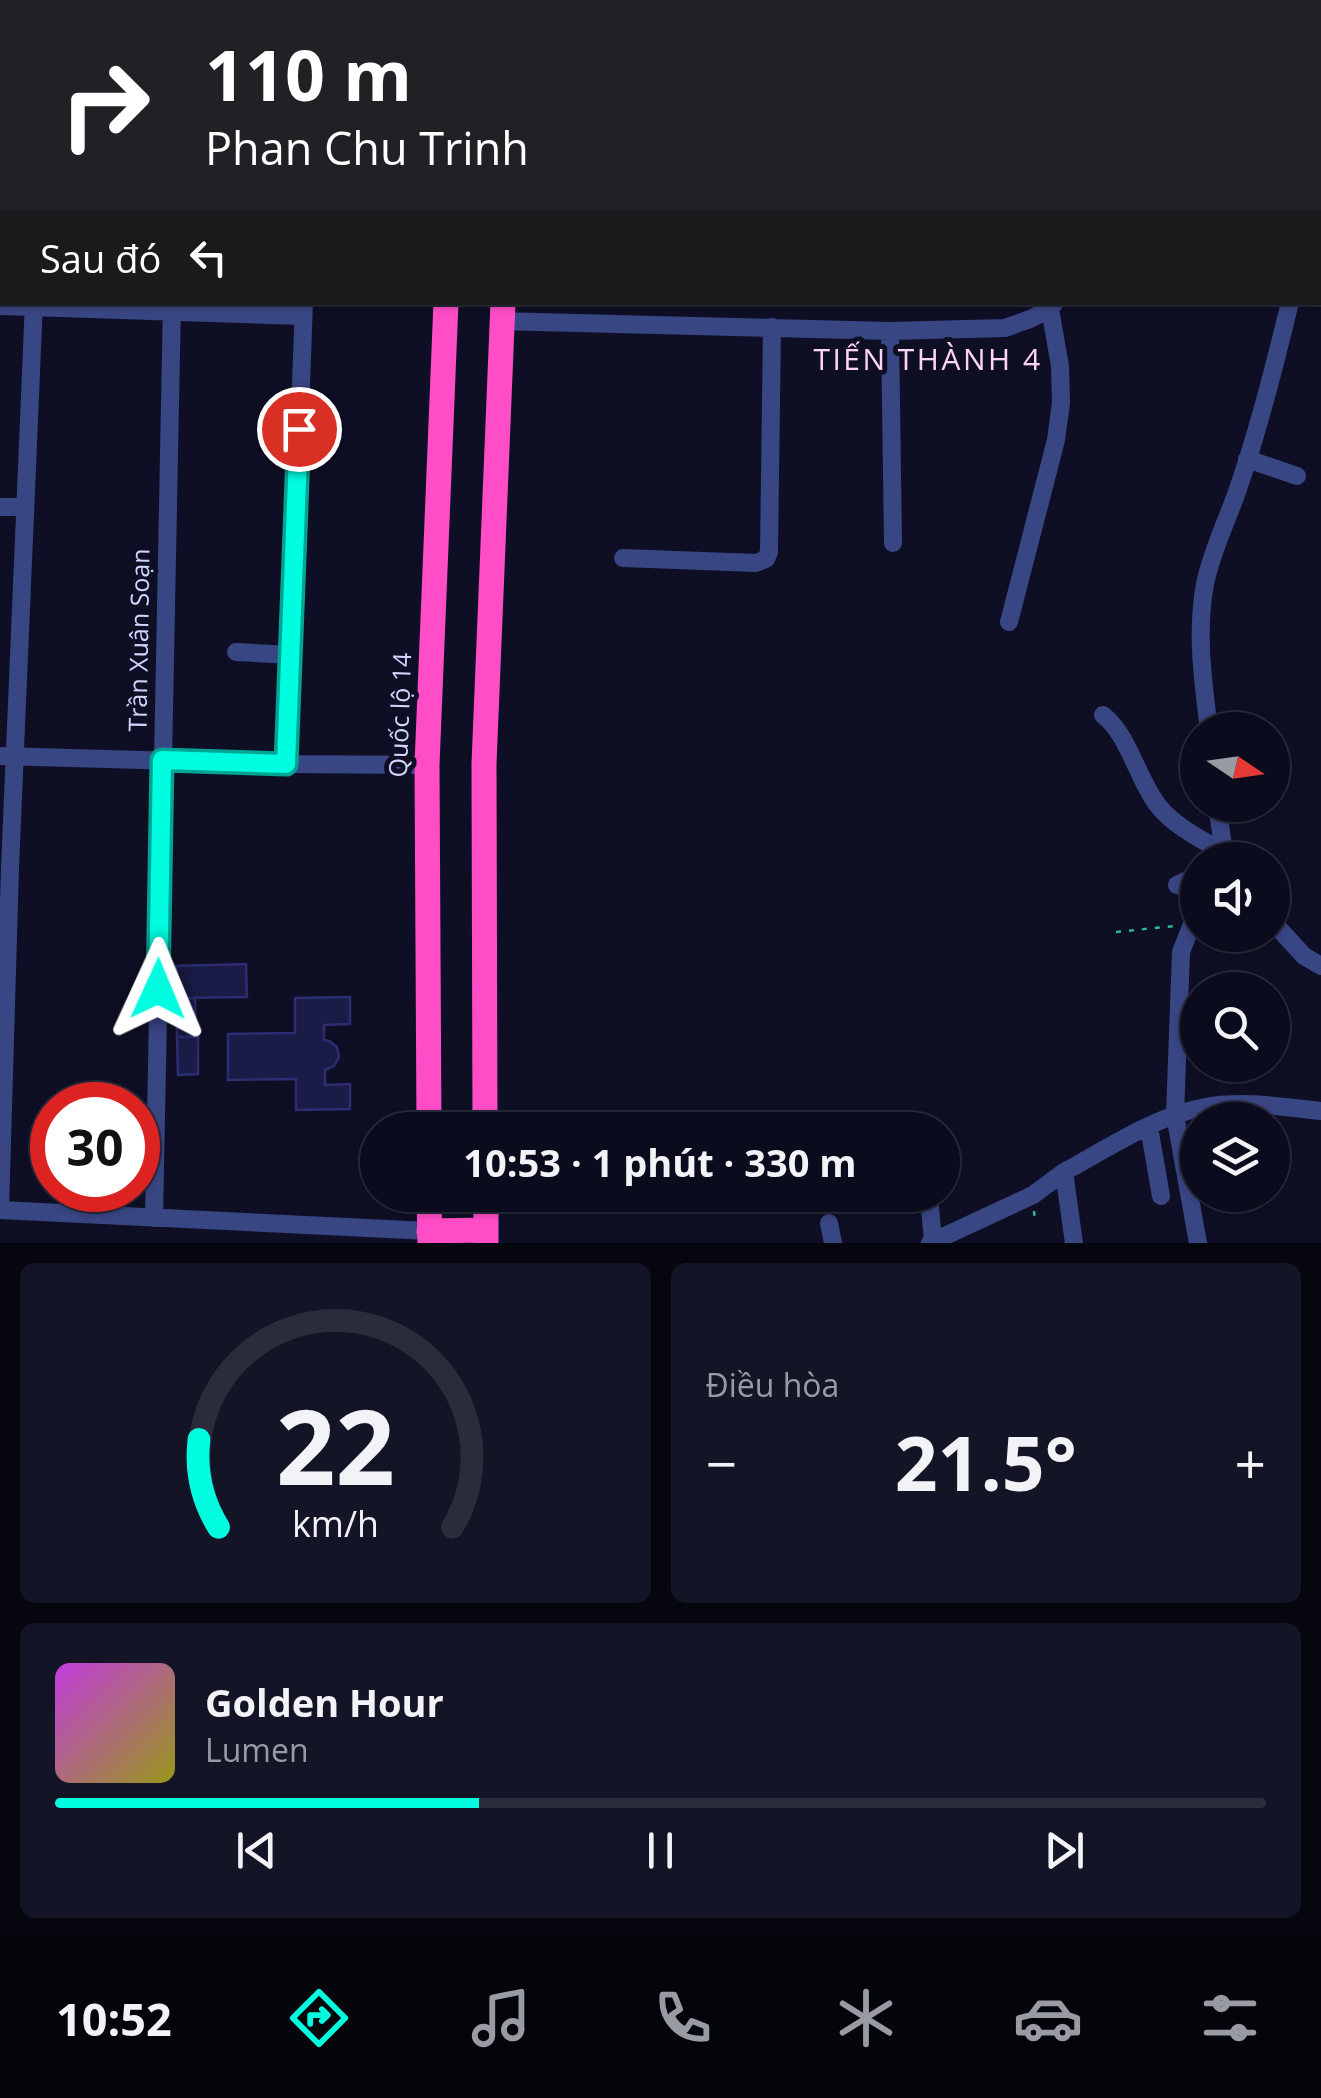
<!DOCTYPE html>
<html lang="vi">
<head>
<meta charset="utf-8">
<style>
  body { margin:0; font-family:"Open Sans",sans-serif; background:#131425; color:#f1f3f6; height:100vh; display:flex; flex-direction:column; font-size:38px; white-space:nowrap }
  * { box-sizing:border-box; margin:0 }
  p { font-size:32px; color:#999ba3 }
  .icon { flex:none; width:55px; height:55px; fill:none; stroke:currentColor; stroke-width:2; stroke-linecap:round; stroke-linejoin:round }
  .map { position:relative; height:1243px; overflow:hidden }
  .sheet { display:flex; flex-direction:column; gap:20px; padding:20px; background:#06060f; flex:1 }
  .sheet>* { flex:none }
  .guide { position:absolute; left:0px; top:0px; width:1322px; height:305px; box-shadow:0 2px 8px #0004,0 0 0 2px #2a2b3b; background:#202124; color:#fff; overflow:hidden }
  .needle { width:65px; rotate:103deg }
  .tools { position:absolute; left:1180px; top:712px; display:grid; gap:20px }
  .tools a { display:grid; place-items:center; width:110px; height:110px; border-radius:50%; background:#0a0b1c; box-shadow:0 2px 8px #0004,0 0 0 2px #2a2b3b; font-size:50px }
  .speed { position:absolute; left:30px; top:1082px; display:flex; gap:20px; font-size:50px; font-weight:700; text-align:center }
  .speed>* { display:grid; place-content:center; width:130px; height:130px; border-radius:50%; background:#0a0b1c; box-shadow:0 2px 8px #0004,0 0 0 2px #2a2b3b; line-height:1 }
  .speed .limit { border:15px solid #d22; background:#fff; color:#111 }
  .pin { position:absolute; display:grid; place-items:center; width:85px; height:85px; color:#fff; margin:-42px; border:5px solid #fff; border-radius:50%; box-shadow:0 2px 10px #0007 }
  .me { position:absolute; width:110px; margin:-55px; rotate:1deg; stroke-linejoin:round; filter:drop-shadow(0 0 8px #0008) }
  .turn { display:flex; align-items:center; gap:35px; height:210px; padding:0 40px; font-size:45px }
  .turn .icon { width:130px; height:130px; stroke-width:2.5 }
  .turn b { display:block; font-size:70px; line-height:85px }
  .then { display:flex; align-items:center; height:95px; padding:0 40px; background:#0003; gap:20px; font-size:38px }
  .big { font-size:75px; font-weight:700; line-height:1.1 }
  .sheet .widget { flex:1; display:flex; flex-direction:column; justify-content:center; gap:15px; min-width:0; padding:0 35px; border-radius:15px; background:#131425 }
  .sheet .dial { align-items:center; gap:0 }
  .dial svg { height:260px; overflow:visible; fill:none; stroke:#2a2b3b; stroke-width:7; stroke-linecap:round; text-anchor:middle }
  .dial text { fill:#f1f3f6; stroke:none }
  .song { display:flex; align-items:center; gap:30px }
  .cover { width:120px; height:120px; border-radius:15px; background:linear-gradient(135deg,hsl(290 70% 55%),hsl(60 70% 35%)) }
  .played { height:10px; border-radius:5px; background:linear-gradient(90deg,#00fde0 35%,#2a2b3b 35%) }
  .keys { display:flex; justify-content:space-around; direction:ltr }
  .heat { display:flex; justify-content:space-between; align-items:center; font-size:55px; direction:ltr }
  .sheet .tiles { flex:1; display:grid; gap:20px; grid-template-columns:1fr 1fr }
  .widget:last-child { grid-column:span 2 }
  .trip { position:absolute; left:360px; top:1112px; width:600px; height:100px; border-radius:50px; background:#0a0b1c; box-shadow:0 2px 8px #0004,0 0 0 2px #2a2b3b; font-weight:700; line-height:100px; text-align:center }
  .tab-bar { display:flex; height:160px; justify-content:space-around; align-items:center; background:#04040b; color:#999ba3 }
  .tab-bar .icon { width:70px; height:70px }
  .tab-bar .on { color:#00fde0 }
  .tab-bar b { font-size:45px; color:#f1f3f6 }
  .map>svg:first-child { display:block }
  .building { fill:#1a1b46; stroke:#2c2d72; stroke-width:2.5 }
  .lines { fill:none; stroke-linecap:round; stroke-linejoin:round }
  .path { stroke:#2db792; stroke-width:2.5; stroke-dasharray:5 8; stroke-linecap:butt }
  .minor { stroke:#394684; stroke-width:18 }
  .highway { stroke:#ff4dc8; stroke-width:25 }
  .route-casing { stroke:#00a492; stroke-width:25 }
  .route { stroke:#00fde0; stroke-width:18 }
  .labels { text-anchor:middle; stroke-width:10; stroke-linejoin:round; paint-order:stroke }
  .street-label { font-size:25px; fill:#d2d6ff; stroke:#0e0f25 }
  .quarter-label { font-size:30px; letter-spacing:2.5px; fill:#ffd4f8; stroke:#0e0f25 }
</style>
</head>
<body>
<div class="map">
<svg width="1321" height="1243" viewBox="0 0 1321 1243">
  <rect width="100%" height="100%" fill="#0e0f25"/>
  <!-- building -->
  <path class="building" d="M246,964L247,997L177,998L176,966Z
    M350,997V1024L324,1025V1040L329,1041L337,1047L339,1057L334,1066L325,1070V1085L350,1084V1109L296,1110V1079L228,1080V1034L295,1033V998Z
    M177,998H195L196,1037H177Z
    M198,1036V1074L178,1075L177,1037Z"/>
  <g class="lines">
    <!-- path -->
    <path class="path" d="M1116,932L1175,926
      M1034,1211L1035,1222"/>
    <!-- minor -->
    <path class="minor" d="M646,0L647,2
      M993,0L994,2
      M1283,0L1284,2
      M45,2V0
      M183,2V0
      M314,2V0
      M1320,127H1321
      M34,302L10,868L0,1210L429,1231
      M0,306L303,316
      M502,321L890,331L1005,328L1030,319L1050,309L1055,302
      M890,331L893,543
      M1247,459L1297,476
      M0,507H25
      M623,558L756,563L766,559L769,552L772,327
      M1009,622L1056,440L1061,403L1060,366L1050,309
      M236,652L291,655
      M1103,715C1130,736 1137,780 1160,808C1176,827 1203,840 1224,853
      M1209,730C1203,682 1196,632 1205,584C1212,550 1227,521 1238,489C1259,428 1275,365 1290,302
      M0,756L287,764L427,765
      M287,764L304,302
      M1217,805L1225,859
      M1177,885L1190,879L1198,882
      M1198,909L1181,952L1175,1115L1198,1243
      M1272,921L1304,956L1321,966
      M1149,1127L1161,1196
      M930,1208L933,1241
      M154,1218L172,302
      M829,1223L833,1243
      M930,1243L1033,1195L1064,1172
      M1074,1243L1064,1172C1108,1148 1155,1116 1205,1107C1242,1100 1284,1107 1321,1111"/>
    <!-- highway -->
    <path class="highway" d="M459,2V0
      M515,2V0
      M429,1130L427,765L446,302
      M485,1130L484,764L503,302
      M429,1195L430,1243
      M486,1195V1243
      M429,1231L486,1230"/>
  </g>
  <g class="lines">
    <!-- route casing -->
    <g class="route-casing">
      <path id="route" d="M158,989L162,760L286,764L299,429"/>
    </g>
    <!-- route -->
    <use href="#route" class="route"/>
  </g>
  <g class="labels">
    <!-- street labels -->
    <g class="street-label">
      <text transform="translate(139 640) rotate(-89)" y="9">Trần Xuân Soạn</text>
      <text transform="translate(400 715) rotate(-88)" y="9">Quốc lộ 14</text>
    </g>
    <!-- quarter labels -->
    <g class="quarter-label">
      <text x="928" y="370">TIẾN THÀNH 4</text>
    </g>
  </g>
</svg>
<div class="tools">
<a><svg class="needle" viewBox="-14 -14 28 28"><path d="M0-13l5 13h-10z" fill="#e53935"/><path d="M0 13l5-13h-10z" fill="#999ba3"/></svg></a>
<a><svg class="icon" aria-label="sound" viewBox="0 0 24 24"><path d="M4 9h4l5-4v14l-5-4H4zM17 9q2 3 0 6"/></svg></a>
<a><svg class="icon" aria-label="search" viewBox="0 0 24 24"><circle cx="10" cy="10" r="6"/><path d="M15 15l6 6"/></svg></a>
<a><svg class="icon" aria-label="layers" viewBox="0 0 24 24"><path d="M12 4l9 5-9 5-9-5zM3 14l9 5 9-5"/></svg></a>
</div>
<div class="speed"><div class="limit">30</div></div>
<div class="pin" style="left:299px;top:429px;background:#d93025"><svg class="icon" aria-label="arrive" viewBox="0 0 24 24"><path d="M6 21V4h12l-3 4 3 4H6"/></svg></div>
<svg class="me" style="left:158px;top:989px" viewBox="-20 -20 40 40"><path d="M0-17L14 15 0 8-14 15z" fill="#00fde0" stroke="#fff" stroke-width="4"/></svg>
<div class="trip">10:53 · 1 phút · 330 m</div>
<div class="guide">
<div class="turn"><svg class="icon" aria-label="right" viewBox="0 0 24 24"><path d="M7 20v-9h11M14 6l5 5-5 5"/></svg><div><b>110 m</b>Phan Chu Trinh</div></div>
<div class="then">Sau đó<svg class="icon" aria-label="left" viewBox="0 0 24 24"><path d="M17 20v-9H6M10 6l-5 5 5 5"/></svg></div>
</div>
</div>
<section class="sheet">
<div class="tiles">
<div class="widget dial"><svg viewBox="0 0 100 80">
<path d="M14 69A42 42 0 1 1 86 69"/>
<path d="M14 69A42 42 0 0 1 8 42" stroke="#00fde0"/>
<text x="50" y="56" font-size="32" font-weight="700">22</text>
<text x="50" y="72" font-size="11">km/h</text>
</svg></div>
<div class="widget"><p>Điều hòa</p>
<div class="heat"><a>−</a><b class="big">21.5°</b><a>+</a></div>
</div>
<div class="widget">
<div class="song"><i class="cover"></i><div><b>Golden Hour</b><p>Lumen</p></div></div>
<div class="played"></div>
<div class="keys"><svg class="icon" aria-label="previous" viewBox="0 0 24 24"><path d="M18 5L8 12l10 7zM5 5v14"/></svg><svg class="icon" aria-label="pause" viewBox="0 0 24 24"><path d="M8 5v14M16 5v14"/></svg><svg class="icon" aria-label="next" viewBox="0 0 24 24"><path d="M6 5l10 7-10 7zM19 5v14"/></svg></div>
</div>
</div>
</section>
<nav class="tab-bar">
<b>10:52</b>
<svg class="icon on" aria-label="directions" viewBox="0 0 24 24"><path d="M12 3l9 9-9 9-9-9zM9 14v-3h6M13 9l2 2-2 2"/></svg>
<svg class="icon" aria-label="music" viewBox="0 0 24 24"><path d="M9 18V5l10-2v13"/><circle cx="6" cy="18" r="3"/><circle cx="16" cy="16" r="3"/></svg>
<svg class="icon" aria-label="phone" viewBox="0 0 24 24"><path d="M5 4h4l2 5-3 2q2 4 5 5l2-3 5 2v4C11 20 4 13 5 4z"/></svg>
<svg class="icon" aria-label="climate" viewBox="0 0 24 24"><path d="M12 3v18M4 7l16 10M4 17L20 7"/></svg>
<svg class="icon" aria-label="car" viewBox="0 0 24 24"><path d="M5 17H2v-5l4-1 3-4h7l3 4 3 1v5h-3M9 17h6M6 11h13"/><circle cx="7" cy="17" r="2"/><circle cx="17" cy="17" r="2"/></svg>
<svg class="icon" aria-label="filters" viewBox="0 0 24 24"><path d="M4 7h16M4 17h16"/><circle cx="9" cy="7" r="2"/><circle cx="15" cy="17" r="2"/></svg>
</nav>
</body>
</html>
